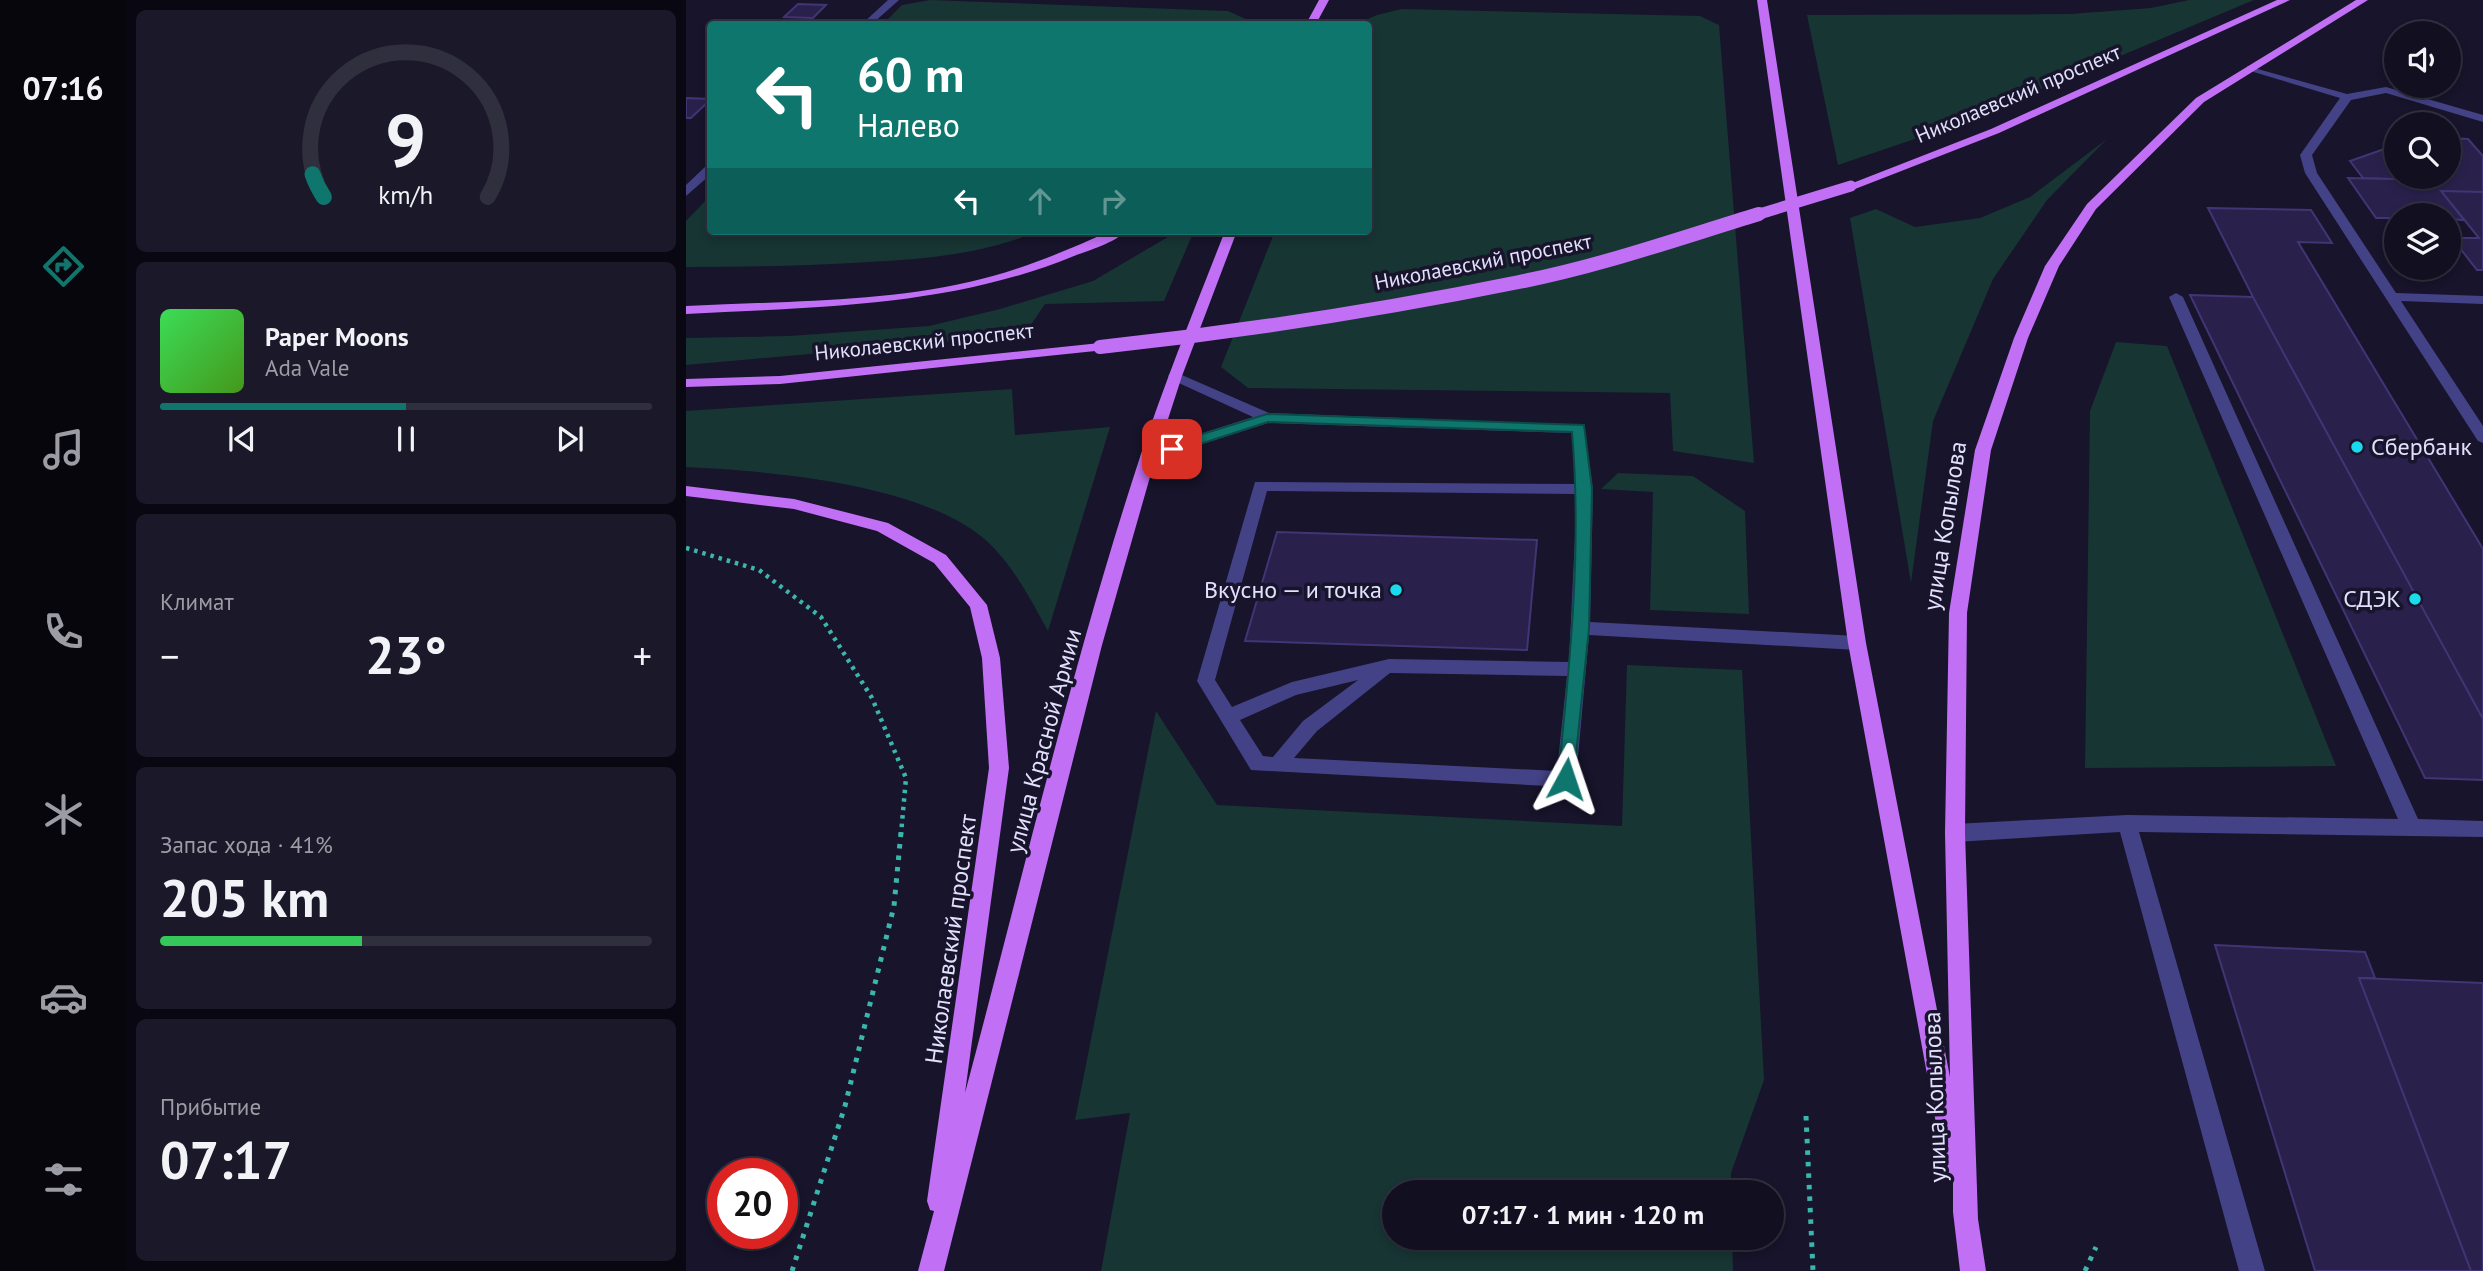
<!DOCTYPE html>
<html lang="ru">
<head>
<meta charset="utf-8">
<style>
  body { margin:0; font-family:"PT Sans",sans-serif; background:#1a1829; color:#f1f3f6; height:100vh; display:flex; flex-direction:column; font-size:26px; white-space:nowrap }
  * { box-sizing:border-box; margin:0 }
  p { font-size:23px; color:#9c9ca5 }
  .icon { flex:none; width:38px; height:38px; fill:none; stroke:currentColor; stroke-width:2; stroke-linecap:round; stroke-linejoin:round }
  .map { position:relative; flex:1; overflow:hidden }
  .sheet { display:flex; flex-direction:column; gap:10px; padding:10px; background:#090812; width:560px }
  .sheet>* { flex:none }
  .guide { position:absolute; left:21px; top:21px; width:665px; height:214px; border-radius:7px; box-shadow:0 4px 10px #0003,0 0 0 2px #302f3e; background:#0f766e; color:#fff; overflow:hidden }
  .buttons { position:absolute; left:1698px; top:21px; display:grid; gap:14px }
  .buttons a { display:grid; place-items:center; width:77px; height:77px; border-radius:50%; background:#110f20; box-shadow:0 4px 10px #0003,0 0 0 2px #302f3e; font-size:35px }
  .speed { position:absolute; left:21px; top:1158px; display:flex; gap:14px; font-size:35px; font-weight:700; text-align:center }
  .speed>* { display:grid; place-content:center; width:91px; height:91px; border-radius:50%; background:#110f20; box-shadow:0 4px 10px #0003,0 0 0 2px #302f3e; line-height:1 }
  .speed .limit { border:10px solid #d22; background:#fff; color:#111 }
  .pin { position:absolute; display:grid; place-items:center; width:60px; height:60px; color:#fff; margin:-30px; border-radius:14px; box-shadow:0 4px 10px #0006 }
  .me { position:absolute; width:77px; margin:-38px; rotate:5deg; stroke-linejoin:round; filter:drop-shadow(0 0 5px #0008) }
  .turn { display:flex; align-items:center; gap:24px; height:147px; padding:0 35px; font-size:32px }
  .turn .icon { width:91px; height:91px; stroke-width:2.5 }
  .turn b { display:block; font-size:49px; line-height:60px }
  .lanes { display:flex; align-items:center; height:66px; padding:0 35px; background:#0003; justify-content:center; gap:35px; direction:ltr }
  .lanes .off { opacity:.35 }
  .big { font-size:52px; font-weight:600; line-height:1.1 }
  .sheet .card { flex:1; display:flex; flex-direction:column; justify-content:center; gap:10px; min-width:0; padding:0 24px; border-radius:10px; background:#1a1829 }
  .sheet .dial { align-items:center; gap:0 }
  .dial svg { height:182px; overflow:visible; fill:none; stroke:#302f3e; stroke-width:7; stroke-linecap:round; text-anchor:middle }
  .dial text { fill:#f1f3f6; stroke:none }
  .song { display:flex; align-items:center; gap:21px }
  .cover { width:84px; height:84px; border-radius:10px; background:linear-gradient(135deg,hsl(130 70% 55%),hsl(100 70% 35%)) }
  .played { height:7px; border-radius:4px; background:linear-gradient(90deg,#0f766e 50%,#302f3e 50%) }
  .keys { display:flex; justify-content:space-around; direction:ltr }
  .heat { display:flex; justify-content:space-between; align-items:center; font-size:38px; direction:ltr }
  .charge { height:10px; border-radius:5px; background:linear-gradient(90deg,#34c759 41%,#302f3e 0) }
  .trip { position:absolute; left:696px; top:1180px; width:402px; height:70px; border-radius:35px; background:#110f20; box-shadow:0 4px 10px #0003,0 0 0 2px #302f3e; font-weight:600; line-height:70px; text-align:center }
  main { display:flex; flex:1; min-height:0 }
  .tab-bar { display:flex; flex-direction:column; width:126px; justify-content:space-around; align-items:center; background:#07060d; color:#9c9ca5 }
  .tab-bar .icon { width:49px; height:49px }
  .tab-bar .current { color:#0f766e }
  .tab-bar b { font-size:32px; color:#f1f3f6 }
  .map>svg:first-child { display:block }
  .green { fill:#173533 }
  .building { fill:#29214b; stroke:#413575; stroke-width:2 }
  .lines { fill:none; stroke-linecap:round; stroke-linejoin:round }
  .path-far1 { stroke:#3bb6ad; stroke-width:4.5; stroke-dasharray:3.5 5; stroke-linecap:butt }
  .path { stroke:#3bb6ad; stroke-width:5; stroke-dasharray:4.5 7; stroke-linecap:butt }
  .minor { fill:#444286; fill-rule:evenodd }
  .major { fill:#c16ff4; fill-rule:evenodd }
  .major-bridge-far1 { stroke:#c16ff4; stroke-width:11 }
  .major-bridge { stroke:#c16ff4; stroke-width:14 }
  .route { fill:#0f766e; stroke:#0a4d48; stroke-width:2 }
  .poi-dot { fill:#1adbee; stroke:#17142b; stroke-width:2.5 }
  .labels { text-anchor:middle; stroke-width:7; stroke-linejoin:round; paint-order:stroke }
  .far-street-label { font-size:21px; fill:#e3e0fd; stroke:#17142b }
  .poi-label { font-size:24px; fill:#e3e0fd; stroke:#17142b; text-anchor:end }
  .street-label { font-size:24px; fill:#e3e0fd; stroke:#17142b }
</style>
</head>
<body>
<main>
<nav class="tab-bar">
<b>07:16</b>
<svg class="icon current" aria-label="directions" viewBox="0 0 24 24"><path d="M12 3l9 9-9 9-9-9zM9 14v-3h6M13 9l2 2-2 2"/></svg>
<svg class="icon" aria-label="music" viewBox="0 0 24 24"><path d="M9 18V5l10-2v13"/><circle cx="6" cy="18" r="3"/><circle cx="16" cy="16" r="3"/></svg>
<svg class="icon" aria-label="phone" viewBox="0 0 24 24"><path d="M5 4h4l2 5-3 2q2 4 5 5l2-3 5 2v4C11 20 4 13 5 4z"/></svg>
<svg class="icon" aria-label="climate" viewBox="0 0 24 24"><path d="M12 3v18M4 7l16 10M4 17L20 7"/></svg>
<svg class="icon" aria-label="car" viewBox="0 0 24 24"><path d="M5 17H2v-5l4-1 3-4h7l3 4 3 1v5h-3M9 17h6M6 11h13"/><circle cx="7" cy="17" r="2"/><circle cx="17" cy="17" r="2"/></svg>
<svg class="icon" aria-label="filters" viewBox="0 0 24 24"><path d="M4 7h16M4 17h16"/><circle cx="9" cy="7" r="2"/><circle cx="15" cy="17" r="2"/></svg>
</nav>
<section class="sheet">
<div class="card dial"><svg viewBox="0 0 100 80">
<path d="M14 69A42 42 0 1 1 86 69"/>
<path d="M14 69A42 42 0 0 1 9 59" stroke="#0f766e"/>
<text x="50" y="56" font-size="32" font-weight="700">9</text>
<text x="50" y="72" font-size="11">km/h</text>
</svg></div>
<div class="card">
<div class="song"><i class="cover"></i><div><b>Paper Moons</b><p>Ada Vale</p></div></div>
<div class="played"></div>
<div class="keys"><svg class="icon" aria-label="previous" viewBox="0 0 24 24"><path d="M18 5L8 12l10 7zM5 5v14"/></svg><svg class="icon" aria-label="pause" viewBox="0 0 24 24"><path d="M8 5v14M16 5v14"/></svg><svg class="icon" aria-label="next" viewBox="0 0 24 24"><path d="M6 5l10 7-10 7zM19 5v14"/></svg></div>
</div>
<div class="card"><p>Климат</p>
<div class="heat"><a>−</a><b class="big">23°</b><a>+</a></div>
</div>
<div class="card"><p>Запас хода · 41%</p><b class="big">205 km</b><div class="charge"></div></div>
<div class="card"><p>Прибытие</p><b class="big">07:17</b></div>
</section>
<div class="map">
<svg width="1797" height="1271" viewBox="0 0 1797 1271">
  <rect width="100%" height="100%" fill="#17142b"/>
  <!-- green -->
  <path class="green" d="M244,0L542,11L560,19L556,24H197L216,5Z
    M1503,0H1568L1270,125L1152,165L1121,15L1384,14L1465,8Z
    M715,9L1014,16L1033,25L1068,463L987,451L984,393L562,388L535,367L589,231H682V24H671L691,15Z
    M1421,139L1361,200L1307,279L1247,421L1225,583L1164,218L1190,209L1229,227L1294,218L1344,197Z
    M24,196V231H352C299,254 240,259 183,262C122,266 61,267 0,267V221Z
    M492,231H508L478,301L359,304L338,335L0,365V338L103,336L243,326L314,309L407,281Z
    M1430,342L1481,346L1650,766L1399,768L1404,411Z
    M326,389L329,435L424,427L362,631C345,600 330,571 306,546C245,484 84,471 0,467V411Z
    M932,473L1007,476L1059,511L1063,614L964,610L967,492L915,489Z
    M941,665L1056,670L1078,1080L1045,1173V1192H709V1237H1046L1047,1271H415L444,1113L389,1120L470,711L531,805L936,826Z"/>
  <!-- building -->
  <path class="building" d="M112,4L140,5L127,18L98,17Z
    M0,98L24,99V100L5,118H0Z
    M1762,138L1782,139L1797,156V192L1755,191L1778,220L1762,219V215H1710V218H1690L1662,178L1747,180L1745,177H1762Z
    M1701,148L1710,150V177H1745L1747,180L1677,178L1664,161Z
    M1755,191L1797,192V270H1791L1766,238H1793Z
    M1522,208L1625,210L1646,243L1612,242L1797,549V719L1567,297Z
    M1504,295L1567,297L1797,719V780L1739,778Z
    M591,532L851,540L841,650L559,641Z
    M1529,945L1679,952L1689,978H1673L1785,1271H1629Z
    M1673,978L1797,983V1271H1785Z"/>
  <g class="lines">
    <!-- path-far1 -->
    <path class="path-far1" d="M0,548L73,570L135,617L186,698L220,778L215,834"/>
    <!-- path -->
    <path class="path" d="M1120,1116L1127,1271
      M106,1271L159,1106L208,906L215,832
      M1399,1271L1410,1247"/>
    <!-- minor -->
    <path class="minor" d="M202,0H213L186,24H176Z
      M1561,66L1661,94L1700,87L1797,115V122L1700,93L1665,100L1626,155L1631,173L1710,293L1797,296V304L1715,301L1797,426V443L1792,441L1619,173L1614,155L1654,98L1561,70Z
      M20,166H24V175L0,196V185Z
      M1490,293L1497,297L1732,819L1797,821V837L1453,832L1579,1271H1553L1434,832L1269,842L1262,839L1259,833L1262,827L1269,824L1441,815L1712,819L1483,297Z
      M489,372L583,413L898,425L907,489L904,622L1171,636L1177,638L1180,643L1177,648L1171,650L903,635L890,779L887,785L880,787L565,770L511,681L569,482L891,484L886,433L582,423L467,460H457L454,456L457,452L567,417L484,379L482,376L484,373ZM581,491L891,494L883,662L703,659L606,682L546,707L529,680ZM704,673L881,676L871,771L608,758L631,731ZM672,680L617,721L587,757L577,756L554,720L610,695Z"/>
    <!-- major -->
    <path class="major" d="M633,0H643L630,24H620Z
      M1071,0H1081L1180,643L1264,1077L1259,833L1263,613L1289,450L1328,338L1359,266L1401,204L1510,98L1670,0H1682L1518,102L1410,209L1373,266L1342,338L1305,450L1281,613L1279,833L1292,1219L1300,1271H1274L1267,1212V1178L1262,1175L1258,1167L1162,643Z
      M1591,0H1604L1313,133L1169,189L1159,186L1305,129Z
      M424,231H440C428,243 404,250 388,256C264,307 132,307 0,314V306C94,301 191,303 283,282C332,271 378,252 424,231Z
      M539,231H551L496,376L470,456L416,645L258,1271H232L248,1211L244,1210L241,1201L303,768L296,658L284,607L248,563L191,531L108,509L0,496V486L108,499L202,523L260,555L301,605L314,658L323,768L279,1093C336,880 386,664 455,454C480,379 510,305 539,231Z
      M414,343L421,347L419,350L94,384L0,387V379L94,376Z"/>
    <!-- major-bridge-far1 -->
    <path class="major-bridge-far1" d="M1067,216L1165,186"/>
    <!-- major-bridge -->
    <path class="major-bridge" d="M414,347C554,332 695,310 833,282C915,266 994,238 1073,214"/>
  </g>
  <!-- route -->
  <path class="route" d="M581,414L898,425L906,489L903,628L887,784L880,786L874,784L872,779C884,663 896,548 886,432L582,422L486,453L479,449L481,445Z"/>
  <!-- markers -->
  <g class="poi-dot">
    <circle cx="1671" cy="447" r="7"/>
    <circle cx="710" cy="590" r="7"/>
    <circle cx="1729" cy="599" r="7"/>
  </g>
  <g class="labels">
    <!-- far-street labels -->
    <g class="far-street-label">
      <text transform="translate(1332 94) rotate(-23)" y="7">Николаевский проспект</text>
      <text transform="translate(797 262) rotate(-11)" y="7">Николаевский проспект</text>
      <text transform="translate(238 342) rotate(-6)" y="7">Николаевский проспект</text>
    </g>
    <!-- poi labels -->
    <g class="poi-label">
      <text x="1685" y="455" text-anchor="start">Сбербанк</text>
      <text x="696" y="598">Вкусно — и точка</text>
      <text x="1715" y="607">СДЭК</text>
    </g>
    <!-- street labels -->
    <g class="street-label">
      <text transform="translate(1259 526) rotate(-81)" y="8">улица Копылова</text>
      <text transform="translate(358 741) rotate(-75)" y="8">улица Красной Армии</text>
      <text transform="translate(265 939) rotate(-82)" y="8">Николаевский проспект</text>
      <text transform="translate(1249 1097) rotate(-92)" y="8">улица Копылова</text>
    </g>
  </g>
</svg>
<div class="buttons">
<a><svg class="icon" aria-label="sound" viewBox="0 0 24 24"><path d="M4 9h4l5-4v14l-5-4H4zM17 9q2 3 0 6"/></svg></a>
<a><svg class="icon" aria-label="search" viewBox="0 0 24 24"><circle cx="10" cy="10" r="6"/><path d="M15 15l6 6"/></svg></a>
<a><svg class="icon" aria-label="layers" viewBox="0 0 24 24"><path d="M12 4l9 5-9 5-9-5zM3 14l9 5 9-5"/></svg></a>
</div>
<div class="speed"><div class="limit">20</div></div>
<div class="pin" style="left:486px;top:449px;background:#d93025"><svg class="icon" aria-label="arrive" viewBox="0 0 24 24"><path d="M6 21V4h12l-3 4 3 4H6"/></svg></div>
<svg class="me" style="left:880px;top:779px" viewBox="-20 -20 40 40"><path d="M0-17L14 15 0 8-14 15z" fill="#0f766e" stroke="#fff" stroke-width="4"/></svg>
<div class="trip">07:17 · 1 мин · 120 m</div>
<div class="guide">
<div class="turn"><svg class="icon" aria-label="left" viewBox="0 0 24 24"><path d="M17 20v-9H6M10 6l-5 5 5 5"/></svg><div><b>60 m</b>Налево</div></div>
<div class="lanes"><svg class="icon" aria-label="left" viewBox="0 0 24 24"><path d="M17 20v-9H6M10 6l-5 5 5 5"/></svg><svg class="icon off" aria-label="ahead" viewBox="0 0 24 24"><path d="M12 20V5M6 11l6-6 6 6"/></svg><svg class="icon off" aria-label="right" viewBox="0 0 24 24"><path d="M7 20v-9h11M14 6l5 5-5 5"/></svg></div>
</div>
</div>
</main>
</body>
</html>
